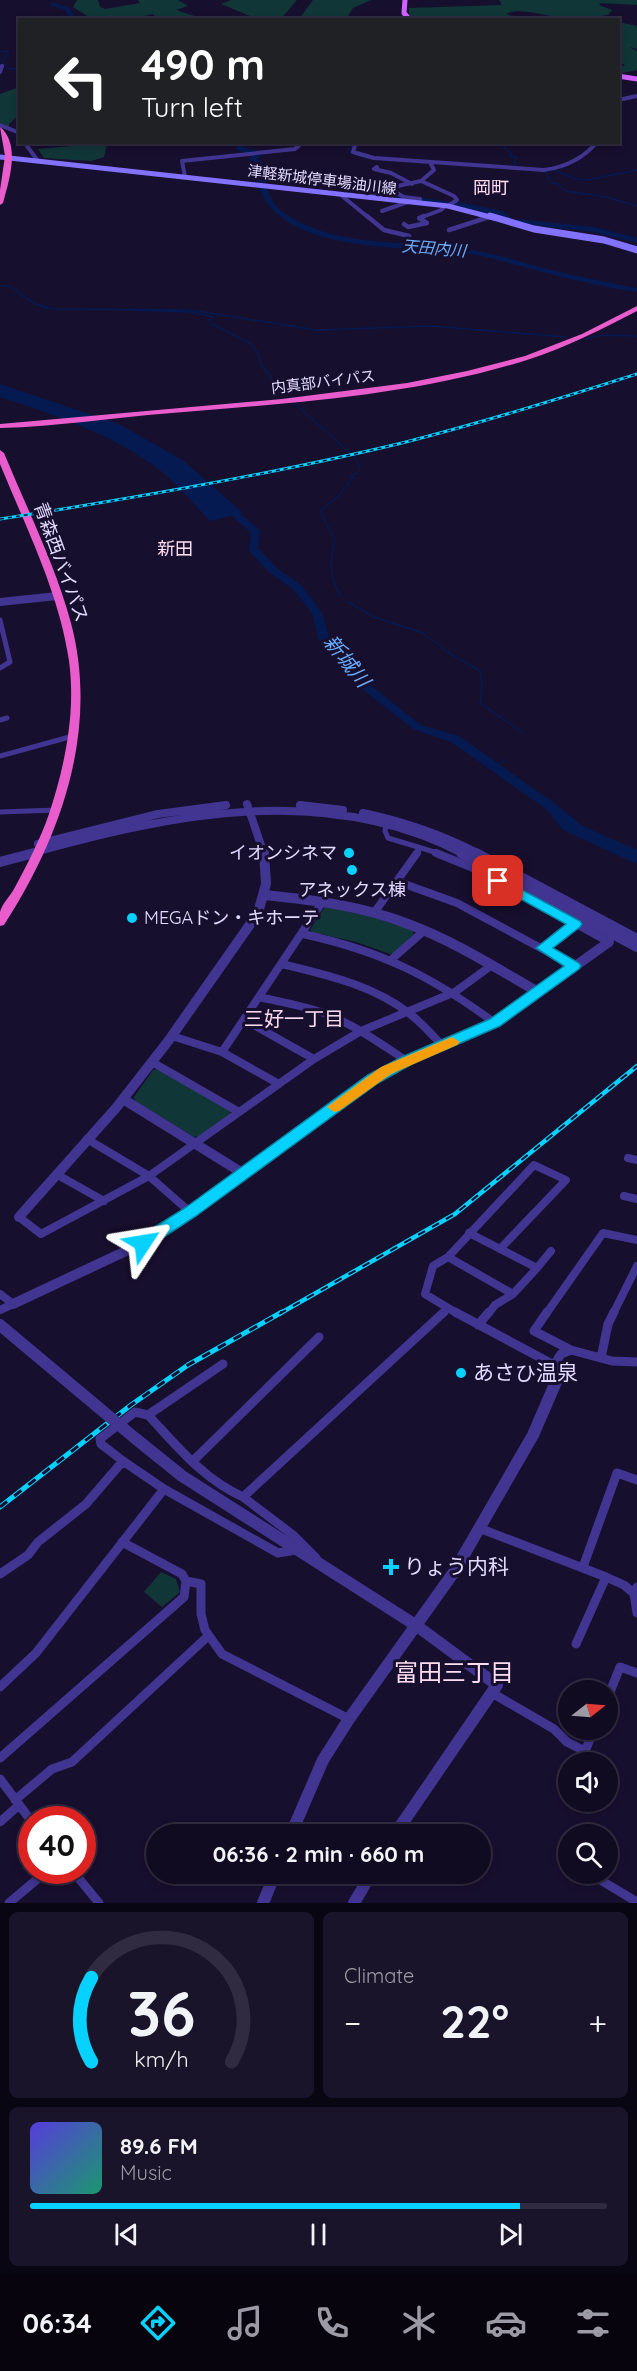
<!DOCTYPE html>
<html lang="en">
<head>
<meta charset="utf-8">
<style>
  body { margin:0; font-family:Quicksand,"Noto Sans JP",sans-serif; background:#1a142a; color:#f1f3f6; height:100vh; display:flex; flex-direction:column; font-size:22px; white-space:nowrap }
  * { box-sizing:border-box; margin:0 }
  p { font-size:20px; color:#9c9ba5 }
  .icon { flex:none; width:33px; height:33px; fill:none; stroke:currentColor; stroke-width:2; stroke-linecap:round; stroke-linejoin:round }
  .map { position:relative; height:1903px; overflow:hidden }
  .side { display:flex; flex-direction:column; gap:9px; padding:9px; background:#090613; flex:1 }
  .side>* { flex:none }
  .guide { position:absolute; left:18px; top:18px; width:602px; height:126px; border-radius:0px; box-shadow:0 3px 9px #0003,0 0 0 2px #302b40; background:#202124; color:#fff; overflow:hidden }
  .needle { width:39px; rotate:73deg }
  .buttons { position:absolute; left:558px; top:1680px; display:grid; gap:12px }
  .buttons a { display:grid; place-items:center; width:60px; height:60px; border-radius:50%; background:#110b22; box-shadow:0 3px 9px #0003,0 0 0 2px #302b40; font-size:30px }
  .speed { position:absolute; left:18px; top:1806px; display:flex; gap:12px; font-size:30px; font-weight:700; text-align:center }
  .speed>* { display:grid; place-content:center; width:78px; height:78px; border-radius:50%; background:#110b22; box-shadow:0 3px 9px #0003,0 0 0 2px #302b40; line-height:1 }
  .speed .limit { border:9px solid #d22; background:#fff; color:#111 }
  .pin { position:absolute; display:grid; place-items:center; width:51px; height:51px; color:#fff; margin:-26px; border-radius:12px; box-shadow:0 3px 9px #0006 }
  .me { position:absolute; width:66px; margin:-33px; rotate:57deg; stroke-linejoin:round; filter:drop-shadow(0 0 4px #0008) }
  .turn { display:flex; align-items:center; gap:21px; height:126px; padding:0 24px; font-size:27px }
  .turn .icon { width:78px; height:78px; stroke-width:2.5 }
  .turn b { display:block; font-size:42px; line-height:51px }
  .big { font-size:45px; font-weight:700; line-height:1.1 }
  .side .tile { flex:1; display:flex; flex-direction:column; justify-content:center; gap:9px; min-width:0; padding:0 21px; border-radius:9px; background:#1a142a }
  .side .dial { align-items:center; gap:0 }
  .dial svg { height:156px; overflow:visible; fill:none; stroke:#302b40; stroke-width:7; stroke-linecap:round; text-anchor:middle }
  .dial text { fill:#f1f3f6; stroke:none }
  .song { display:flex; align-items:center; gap:18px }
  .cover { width:72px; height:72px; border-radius:9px; background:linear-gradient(135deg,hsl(250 70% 55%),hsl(160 70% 35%)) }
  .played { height:6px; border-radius:3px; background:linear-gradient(90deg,#07d1ff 85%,#302b40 85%) }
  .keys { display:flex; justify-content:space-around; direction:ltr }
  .heat { display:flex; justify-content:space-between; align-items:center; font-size:33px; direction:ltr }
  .side .tiles { flex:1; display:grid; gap:9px; grid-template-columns:1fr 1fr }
  .tile:last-child { grid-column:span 2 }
  .trip { position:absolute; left:146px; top:1824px; width:345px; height:60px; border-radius:30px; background:#110b22; box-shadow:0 3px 9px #0003,0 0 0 2px #302b40; font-weight:700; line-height:60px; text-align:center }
  .tabs { display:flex; height:96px; justify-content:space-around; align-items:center; background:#07040e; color:#9c9ba5 }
  .tabs .icon { width:42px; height:42px }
  .tabs .current { color:#07d1ff }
  .tabs b { font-size:27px; color:#f1f3f6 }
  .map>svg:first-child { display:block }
  .green { fill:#113638 }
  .water { fill:#051a50 }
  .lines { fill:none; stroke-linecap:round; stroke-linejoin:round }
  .stream { stroke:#051a50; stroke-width:1.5 }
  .river { fill:#051a50; fill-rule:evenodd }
  .minor-far4 { stroke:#413591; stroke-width:4 }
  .minor-far3 { stroke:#413591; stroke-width:4.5 }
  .minor-far2 { stroke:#413591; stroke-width:5 }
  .minor-far1 { stroke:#413591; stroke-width:8 }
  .minor { stroke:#413591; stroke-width:9 }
  .tertiary-far2 { stroke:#413591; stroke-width:8 }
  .tertiary-far1 { stroke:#413591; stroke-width:10 }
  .tertiary { stroke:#413591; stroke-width:12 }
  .secondary-far1 { stroke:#8272ff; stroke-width:5 }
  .secondary { stroke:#8272ff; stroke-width:7 }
  .primary { stroke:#d262ff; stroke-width:5 }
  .trunk { fill:#e85ccc; fill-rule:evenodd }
  .rail-far2-casing { stroke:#07d1ff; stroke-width:3 }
  .rail-far1-casing { stroke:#07d1ff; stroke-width:4.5 }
  .rail-casing { stroke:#07d1ff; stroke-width:5 }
  .rail-far2 { stroke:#170f2e; stroke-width:1.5; stroke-dasharray:4; stroke-linecap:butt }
  .rail-far1 { stroke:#170f2e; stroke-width:2; stroke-dasharray:8; stroke-linecap:butt }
  .rail { stroke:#170f2e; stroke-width:3; stroke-dasharray:9; stroke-linecap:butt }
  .tertiary-bridge { stroke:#413591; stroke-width:12 }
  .route { fill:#07d1ff; stroke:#0588a6; stroke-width:1.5 }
  .slow { fill:#f59e0b }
  .poi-dot { fill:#07d1ff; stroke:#170f2e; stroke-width:2 }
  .labels { text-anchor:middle; stroke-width:6; stroke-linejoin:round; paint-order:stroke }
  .far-street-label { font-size:15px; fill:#e3dbff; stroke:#170f2e }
  .far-water-label { font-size:16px; font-style:italic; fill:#69adff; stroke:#170f2e }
  .far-quarter-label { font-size:18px; fill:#ffddf0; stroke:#170f2e }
  .street-label { font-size:18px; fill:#e3dbff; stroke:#170f2e }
  .poi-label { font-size:18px; fill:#e3dbff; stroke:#170f2e; text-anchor:end }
  .water-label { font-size:20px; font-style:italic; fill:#69adff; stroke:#170f2e }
  .neighbourhood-label { font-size:20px; fill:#ffddf0; stroke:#170f2e }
  .near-poi-label { font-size:21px; fill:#e3dbff; stroke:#170f2e; text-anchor:start }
  .near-neighbourhood-label { font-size:24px; fill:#ffddf0; stroke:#170f2e }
</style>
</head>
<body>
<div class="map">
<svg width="637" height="1903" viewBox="0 0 637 1903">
  <rect width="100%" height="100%" fill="#170f2e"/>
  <!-- green -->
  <path class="green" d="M77,0H98L100,7L105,9L140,3L138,0H178L188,6L176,10L204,19H160L152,14L135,18L136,19H92L73,7Z
    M231,0H297L280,20L257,19L221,4Z
    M313,0H371L353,8L346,19H299Z
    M499,0H637V5L601,3L599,5L612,10L608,15C592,17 575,18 559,17C543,16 519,7 506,14L525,20H448L446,17L415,19L409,14V8L502,5Z
    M618,22L637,26V49L629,47L637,51V70L619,74L618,68L625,65L618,62Z
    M19,87V115L9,124V127L0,123V94Z
    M107,143L104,157L91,161L44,158L38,149Z
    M329,907L379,919L412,930L414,934L395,953L390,954L356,942L312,932L310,930L324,908Z
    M159,1069L230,1111V1116L201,1136L194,1137L135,1101L134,1097L153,1070Z
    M161,1572L176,1579L180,1592L162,1607L144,1592Z"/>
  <!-- water -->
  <path class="water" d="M0,384L119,424L184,461L243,513L210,521C194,504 179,486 162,472C116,435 55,415 0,397Z
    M536,796L548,798L583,826L637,850V864L563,830Z"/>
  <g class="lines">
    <!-- stream -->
    <path class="stream" d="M0,51L9,52L2,61L5,65
      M5,66L9,69L20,68
      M498,142L512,154L510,156L517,158L514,162L517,167
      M354,145L349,150L351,153L367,158
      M553,170L576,179L587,180L637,170
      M542,171L546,172L550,182L558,184L566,191L606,197L637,206
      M0,286H10L20,294
      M21,295L34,303L53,309L191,310L316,330L431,326L566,337
      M28,300L47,309
      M127,310L192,312L213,317L209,320L212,324L251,344L259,355L261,366L270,375L273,386L283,393
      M585,339L603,335L637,336
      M294,403L356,458L360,470
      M342,598C329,577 329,563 335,540L320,511L339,495L353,478L351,476L357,473
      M348,602L374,617L423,633L449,653L480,671L482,684L480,703L522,732
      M494,767L505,760"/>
    <!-- river -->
    <path class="river" d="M52,2L69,8L77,20H71L65,10L50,5Z
      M238,142H245L243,147L259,151L261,155L257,159L263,162V169H282L295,174L338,182L375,183L406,196L464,203L502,211L512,218L508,220C471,207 443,207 405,200C395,199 386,191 376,188C365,184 351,187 339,186C313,184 289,173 263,173C267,190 271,206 287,215C342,250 411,239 473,250C495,254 517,261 539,267C571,275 604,282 637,288V292C604,287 571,280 539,271C517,266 495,258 472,254C408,244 255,259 255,163L248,160L253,155L236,150Z
      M518,219L593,227L637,238V243L593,232L515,223L514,221Z
      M224,500L260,530L258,548L278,569L301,585L322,613L329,637L350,660L364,680L421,725L459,736L554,803L556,806L554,809H546L451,742L413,729L356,684L342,664L318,638L312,613L293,589L270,573L249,551L251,533L220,505L219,503Z"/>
    <!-- minor-far4 -->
    <path class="minor-far4" d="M0,72L2,66
      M618,100L637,96
      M0,125L20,133
      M24,142L38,161
      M356,142L353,152L374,158L544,170C566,167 583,159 597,142
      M431,164L434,170L421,181L454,196L457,200L448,206
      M377,167L374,169L391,173L412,184
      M185,177L182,161L295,149L303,142
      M346,194L342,196L369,218
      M369,197L388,188
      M420,199L404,197L388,188L421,181
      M382,211L408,202
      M420,218L441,210L445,206
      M488,218L493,216"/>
    <!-- minor-far3 -->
    <path class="minor-far3" d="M367,216L384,230L409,236L414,250
      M404,224L408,227L427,223L419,218L424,216
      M449,230L492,216"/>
    <!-- minor-far2 -->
    <path class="minor-far2" d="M0,620L10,662L0,668
      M0,720L7,718
      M0,756L73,736
      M0,812L57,810
      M386,825L385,831L388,838L441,854
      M416,854L420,848"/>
    <!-- minor-far1 -->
    <path class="minor-far1" d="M436,853L478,870L609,942
      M396,881L457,903L574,966
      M374,913L417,853
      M303,934C381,951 431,976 495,1023
      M543,948L576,924
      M393,958L425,930
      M282,964C327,975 373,985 410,1014C422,1023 432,1035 443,1046
      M259,997C282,1002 305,1006 327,1014C356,1026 381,1044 407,1061
      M245,1020L314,1059
      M172,1036L222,1052L323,901
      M222,1052L279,1084
      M152,1062L239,1112
      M87,1139L149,1176L190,1212
      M628,1158L637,1160
      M56,1174L104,1201
      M624,1196L637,1199
      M19,1217L41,1234L149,1176L314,1059L361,1031L455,992L492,965
      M448,1257L513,1294L537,1268L469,1233
      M537,1268L551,1251
      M0,1294L13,1304
      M0,1310L13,1304
      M442,1314L448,1308
      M458,1314L425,1294L433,1266L448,1257L534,1165L566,1180L500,1249
      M488,1314L495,1305L513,1294
      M546,1314L603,1233L637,1240
      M613,1314L637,1266"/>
    <!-- minor -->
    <path class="minor" d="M455,1312L554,1365L561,1354L571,1350L612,1361L637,1362
      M547,1312L534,1331L571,1350
      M478,1325L489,1312
      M601,1358L608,1324L614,1312
      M223,1364L148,1415C177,1446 203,1479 243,1497
      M123,1461L101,1444L100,1439L135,1412L148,1415
      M193,1461L319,1337
      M479,1528L606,1577L624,1585L637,1596
      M316,1558L293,1535L243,1497L444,1312
      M583,1567L617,1473L637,1480
      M0,1574L28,1555L38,1542L86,1504L123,1461L164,1489L278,1553L296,1550
      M186,1581L201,1584V1614L205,1630L222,1654L349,1719
      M637,1587L634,1593L637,1613
      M576,1644L606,1577
      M0,1687L36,1653L164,1489
      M492,1693L554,1729L567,1742L585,1751L594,1730
      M608,1697L620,1667L637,1673
      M0,1758L184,1597L186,1581L182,1574L122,1542
      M0,1779L32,1822
      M15,1800L52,1769L72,1762L206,1638
      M0,1822L18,1806
      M72,1870L99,1903
      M597,1878L637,1902
      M9,1903L48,1870"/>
    <!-- tertiary-far2 -->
    <path class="tertiary-far2" d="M0,602L57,596
      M247,804L264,854
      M300,805L343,810
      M363,813C405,822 441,834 479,854
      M38,844L158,814L226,805
      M28,854C171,814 326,781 464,854"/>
    <!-- tertiary-far1 -->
    <path class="tertiary-far1" d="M461,853L637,947
      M476,853L637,939
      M0,862L34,853
      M265,895C313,900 363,906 408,924C454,941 496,968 538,992
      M123,1099L244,1174
      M19,1217L116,1108L169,1040L258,913L266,884L264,853
      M13,1304L143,1243L190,1212L360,1087L407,1061L495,1023L609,942"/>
    <!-- tertiary -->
    <path class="tertiary" d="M136,1439L182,1476L417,1626L497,1685L395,1834
      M291,1834L323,1760L349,1719L454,1572L533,1435L559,1375L554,1365
      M263,1903L275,1874
      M354,1903L371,1874"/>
    <!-- secondary-far1 -->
    <path class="secondary-far1" d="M0,157L448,206L494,218"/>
    <!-- secondary -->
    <path class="secondary" d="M490,216L534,229L604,240L637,250"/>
    <!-- primary -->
    <path class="primary" d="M405,0L404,13L410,20
      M618,76L637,79"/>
    <!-- trunk -->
    <path class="trunk" d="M0,127C21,144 9,181 3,203L0,205V190L5,156Z
      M637,306V311C602,329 567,347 530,359C414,396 292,403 172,413C115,417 57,427 0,428V424L282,399L407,383L467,371L525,356L582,334Z
      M0,450L4,453C27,509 55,564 71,623C99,729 62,835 4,925L0,926C0,922 0,916 0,912C2,904 10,896 14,889C27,865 40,840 49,814C65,765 76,713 69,661C59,592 26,528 0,464Z"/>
    <!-- rail-far2 casing -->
    <g class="rail-far2-casing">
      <path id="rail-far2" d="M0,519C135,498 269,475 402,443C481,423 559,399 637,374"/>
    </g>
    <!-- rail-far1 casing -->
    <g class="rail-far1-casing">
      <path id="rail-far1" d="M279,1314L455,1214L637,1066"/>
    </g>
    <!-- rail casing -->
    <g class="rail-casing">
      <path id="rail" d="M0,1507L131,1405L188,1365L282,1312"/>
    </g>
    <!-- rail-far2 -->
    <use href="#rail-far2" class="rail-far2"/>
    <!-- rail-far1 -->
    <use href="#rail-far1" class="rail-far1"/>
    <!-- rail -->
    <use href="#rail" class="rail"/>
    <!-- tertiary-bridge -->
    <path class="tertiary-bridge" d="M0,1325L136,1439"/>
  </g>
  <!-- route -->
  <path class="route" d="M498,877L580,921L582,924L580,927L553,948L579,963L581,966L579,969L500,1026L412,1064L378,1083L196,1216L149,1247H137L135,1243L137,1238L185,1208L368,1075L402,1057L490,1019L564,966L536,948L566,924L493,884L491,881L493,878Z"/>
  <!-- slow -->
  <path class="slow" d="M452,1037L460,1042L457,1045L391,1074L339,1111L334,1112L327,1107L381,1067Z"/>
  <!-- markers -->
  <g class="poi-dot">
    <circle cx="349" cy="853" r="6"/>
    <circle cx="352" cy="870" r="6"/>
    <circle cx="132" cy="918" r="6"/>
    <circle cx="461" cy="1373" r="6"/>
    <path d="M388 1558h6v6h6v6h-6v6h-6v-6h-6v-6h6z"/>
  </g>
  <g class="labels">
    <!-- far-street labels -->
    <g class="far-street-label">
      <text transform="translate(322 180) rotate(7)" y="5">津軽新城停車場油川線</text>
      <text transform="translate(323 382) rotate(-7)" y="5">内真部バイパス</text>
    </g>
    <!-- far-water labels -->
    <g class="far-water-label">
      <text transform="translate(434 248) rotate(5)" y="6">天田内川</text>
    </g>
    <!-- far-quarter labels -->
    <g class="far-quarter-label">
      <text x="491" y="194">岡町</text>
      <text x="175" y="555">新田</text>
    </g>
    <!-- street labels -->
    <g class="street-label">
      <text transform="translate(61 562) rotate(70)" y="6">青森西バイパス</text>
    </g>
    <!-- poi labels -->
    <g class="poi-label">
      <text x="337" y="859">イオンシネマ</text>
      <text x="352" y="896" text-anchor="middle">アネックス棟</text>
      <text x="144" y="924" text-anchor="start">MEGAドン・キホーテ</text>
    </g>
    <!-- water labels -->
    <g class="water-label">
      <text transform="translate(347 661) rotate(51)" y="7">新城川</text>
    </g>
    <!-- neighbourhood labels -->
    <g class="neighbourhood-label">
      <text x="294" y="1026">三好一丁目</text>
    </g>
    <!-- near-poi labels -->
    <g class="near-poi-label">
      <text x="473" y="1380">あさひ温泉</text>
      <text x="404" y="1574">りょう内科</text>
    </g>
    <!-- near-neighbourhood labels -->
    <g class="near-neighbourhood-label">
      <text x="454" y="1681">富田三丁目</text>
    </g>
  </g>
</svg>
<div class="buttons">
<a><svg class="needle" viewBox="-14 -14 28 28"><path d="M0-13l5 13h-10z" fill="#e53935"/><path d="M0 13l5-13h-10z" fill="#9c9ba5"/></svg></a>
<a><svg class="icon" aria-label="sound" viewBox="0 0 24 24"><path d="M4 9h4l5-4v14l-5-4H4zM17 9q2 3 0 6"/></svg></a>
<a><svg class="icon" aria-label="search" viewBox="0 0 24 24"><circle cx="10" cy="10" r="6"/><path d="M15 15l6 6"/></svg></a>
</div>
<div class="speed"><div class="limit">40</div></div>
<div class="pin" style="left:498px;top:881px;background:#d93025"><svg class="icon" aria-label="arrive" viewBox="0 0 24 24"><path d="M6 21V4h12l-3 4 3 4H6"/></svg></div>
<svg class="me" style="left:143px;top:1243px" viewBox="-20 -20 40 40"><path d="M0-17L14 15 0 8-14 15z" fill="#07d1ff" stroke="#fff" stroke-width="4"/></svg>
<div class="trip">06:36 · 2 min · 660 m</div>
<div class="guide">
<div class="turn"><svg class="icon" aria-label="left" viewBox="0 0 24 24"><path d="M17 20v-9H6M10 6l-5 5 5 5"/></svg><div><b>490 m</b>Turn left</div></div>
</div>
</div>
<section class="side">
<div class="tiles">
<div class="tile dial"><svg viewBox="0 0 100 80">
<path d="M14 69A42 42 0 1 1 86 69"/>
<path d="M14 69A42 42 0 0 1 14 26" stroke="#07d1ff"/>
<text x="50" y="56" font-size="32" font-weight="700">36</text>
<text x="50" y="72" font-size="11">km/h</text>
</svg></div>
<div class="tile"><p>Climate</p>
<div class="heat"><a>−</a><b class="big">22°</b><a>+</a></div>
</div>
<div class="tile">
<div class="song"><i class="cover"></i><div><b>89.6 FM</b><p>Music</p></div></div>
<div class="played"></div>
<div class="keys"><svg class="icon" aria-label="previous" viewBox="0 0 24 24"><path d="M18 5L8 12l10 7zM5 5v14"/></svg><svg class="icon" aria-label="pause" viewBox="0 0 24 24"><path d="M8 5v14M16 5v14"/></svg><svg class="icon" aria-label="next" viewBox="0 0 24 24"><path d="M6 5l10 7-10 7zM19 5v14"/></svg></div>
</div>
</div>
</section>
<nav class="tabs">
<b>06:34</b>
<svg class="icon current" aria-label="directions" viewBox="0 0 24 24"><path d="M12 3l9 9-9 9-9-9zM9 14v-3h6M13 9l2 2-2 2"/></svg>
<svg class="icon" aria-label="music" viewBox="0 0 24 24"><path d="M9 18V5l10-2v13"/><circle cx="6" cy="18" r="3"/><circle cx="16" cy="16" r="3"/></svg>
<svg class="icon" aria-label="phone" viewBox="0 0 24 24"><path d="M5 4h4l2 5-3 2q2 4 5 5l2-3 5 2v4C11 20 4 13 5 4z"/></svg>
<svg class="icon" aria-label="climate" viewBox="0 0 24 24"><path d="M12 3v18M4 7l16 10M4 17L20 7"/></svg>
<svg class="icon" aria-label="car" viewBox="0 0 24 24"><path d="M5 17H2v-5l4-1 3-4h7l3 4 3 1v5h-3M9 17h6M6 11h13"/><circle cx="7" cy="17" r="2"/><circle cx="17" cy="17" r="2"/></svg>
<svg class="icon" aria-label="filters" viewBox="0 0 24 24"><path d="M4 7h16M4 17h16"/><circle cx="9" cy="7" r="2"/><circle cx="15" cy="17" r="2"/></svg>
</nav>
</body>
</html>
